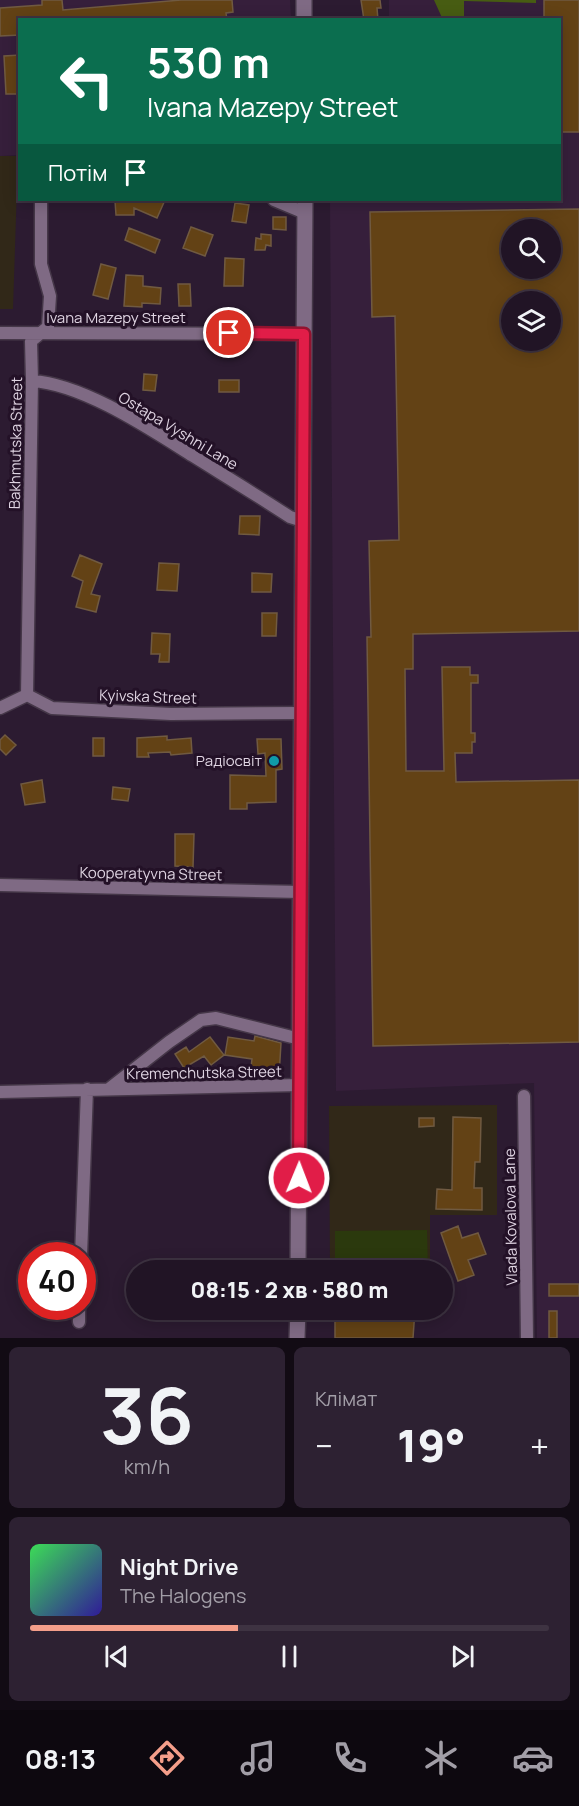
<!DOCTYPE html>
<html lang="uk">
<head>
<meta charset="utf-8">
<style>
  body { margin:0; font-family:Manrope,sans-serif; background:#2d2132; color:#f1f3f6; height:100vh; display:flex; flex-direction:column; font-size:22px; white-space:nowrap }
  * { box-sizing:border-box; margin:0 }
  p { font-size:20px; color:#a29ea7 }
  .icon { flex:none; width:33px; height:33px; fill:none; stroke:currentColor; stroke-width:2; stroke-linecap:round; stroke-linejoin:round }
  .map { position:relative; height:1338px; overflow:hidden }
  .panel { display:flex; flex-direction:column; gap:9px; padding:9px; background:#120b14; flex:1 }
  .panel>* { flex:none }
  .hud { position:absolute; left:18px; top:18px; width:543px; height:183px; border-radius:0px; box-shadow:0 3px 15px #0003,0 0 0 2px #3e3342; background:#0b6e4f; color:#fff; overflow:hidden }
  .buttons { position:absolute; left:501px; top:219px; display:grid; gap:12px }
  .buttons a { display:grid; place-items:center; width:60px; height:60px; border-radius:50%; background:#211425; box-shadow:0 3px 15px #0003,0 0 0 2px #3e3342; font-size:30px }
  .speed { position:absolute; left:18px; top:1242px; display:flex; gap:12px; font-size:30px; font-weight:700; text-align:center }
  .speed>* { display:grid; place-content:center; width:78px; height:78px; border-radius:50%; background:#211425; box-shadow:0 3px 15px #0003,0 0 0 2px #3e3342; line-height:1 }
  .speed .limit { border:9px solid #d22; background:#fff; color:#111 }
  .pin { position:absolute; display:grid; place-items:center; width:51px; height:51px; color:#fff; margin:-26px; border:3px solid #fff; border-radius:50%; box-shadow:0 2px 6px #0007 }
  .me { position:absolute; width:66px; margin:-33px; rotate:1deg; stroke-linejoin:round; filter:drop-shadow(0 0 4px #0008) }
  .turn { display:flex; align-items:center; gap:21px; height:126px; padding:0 30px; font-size:27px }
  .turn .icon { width:78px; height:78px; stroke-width:2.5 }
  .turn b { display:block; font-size:42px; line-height:51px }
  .then { display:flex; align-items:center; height:57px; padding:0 30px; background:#0003; gap:12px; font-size:22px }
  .big { font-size:45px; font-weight:800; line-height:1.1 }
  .panel .card { flex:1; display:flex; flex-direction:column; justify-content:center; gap:9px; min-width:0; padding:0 21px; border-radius:9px; background:#2d2132 }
  .panel .dial { align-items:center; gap:0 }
  .dial b { font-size:78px; line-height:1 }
  .song { display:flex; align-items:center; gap:18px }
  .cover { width:72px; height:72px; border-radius:9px; background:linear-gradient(135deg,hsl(130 70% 55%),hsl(250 70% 35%)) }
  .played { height:6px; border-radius:3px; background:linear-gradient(90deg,#f49e8a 40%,#3e3342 40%) }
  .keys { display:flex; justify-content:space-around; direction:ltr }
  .heat { display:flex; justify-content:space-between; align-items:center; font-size:33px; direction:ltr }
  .panel .tiles { flex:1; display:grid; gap:9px; grid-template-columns:1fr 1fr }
  .card:last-child { grid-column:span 2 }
  .trip { position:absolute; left:126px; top:1260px; width:327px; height:60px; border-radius:30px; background:#211425; box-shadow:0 3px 15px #0003,0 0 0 2px #3e3342; font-weight:800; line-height:60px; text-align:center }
  .tab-bar { display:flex; height:96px; justify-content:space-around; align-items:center; background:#0d080f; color:#a29ea7 }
  .tab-bar .icon { width:42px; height:42px }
  .tab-bar .selected { color:#f49e8a }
  .tab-bar b { font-size:27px; color:#f1f3f6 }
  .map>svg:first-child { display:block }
  .built { fill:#361f3b; fill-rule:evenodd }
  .education { fill:#312818 }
  .green { fill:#2b390d }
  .forest { fill:#475c12 }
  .building { fill:#634215; stroke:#705a41; stroke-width:1.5; fill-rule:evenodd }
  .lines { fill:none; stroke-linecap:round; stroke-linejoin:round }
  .minor-casing { stroke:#453748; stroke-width:15 }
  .tertiary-casing { stroke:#453748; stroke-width:18 }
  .minor { stroke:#7f6a84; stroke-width:12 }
  .tertiary { stroke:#7f6a84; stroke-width:15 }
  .route-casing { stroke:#92132f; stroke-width:15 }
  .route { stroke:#e11d48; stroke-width:10 }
  .culture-dot { fill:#0f9aa8; stroke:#231127; stroke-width:2 }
  .labels { text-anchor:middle; stroke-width:6; stroke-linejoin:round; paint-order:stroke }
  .street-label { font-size:15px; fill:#dfd4e2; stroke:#231127 }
  .poi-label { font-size:15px; fill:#dfd4e2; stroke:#231127; text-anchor:end }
</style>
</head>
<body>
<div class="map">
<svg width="579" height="1338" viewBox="0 0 579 1338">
  <rect width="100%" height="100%" fill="#2c1b31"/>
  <!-- built -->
  <path class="built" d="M0,0H290L291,19L20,20L19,155L0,156Z
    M389,0H579V1338H537L534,1083L336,1091L330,200H560V20L389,19ZM512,230H550V268H512ZM512,302H550V340H512Z"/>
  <!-- education -->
  <path class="education" d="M18,156L13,309H0V156Z
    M497,1105V1215H430V1270H330L329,1106Z"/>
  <!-- green -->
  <path class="green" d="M427,1230L428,1270H335V1231Z"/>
  <!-- forest -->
  <path class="forest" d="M434,0H536V3L464,1V19L443,20Z"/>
  <!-- building -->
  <path class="building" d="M42,0H62L63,10L181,0H232L233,12L226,13L227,20H20V35L0,36V8L42,5Z
    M361,0H380L381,8H377L378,20H364Z
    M544,0H579V132H560V20H544Z
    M20,55V94H6L4,56Z
    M112,200H165L157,218L134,208V215H116L115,201Z
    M235,203L249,205L246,223L232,221Z
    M579,209V631L413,634V669H405L406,771H444L442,667H470V675H478V683H471V733H475V742H472V753H455L456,782L579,780V1042L373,1046L367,637H371L369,541L399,540L395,316L372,317L370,212ZM512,230H550V268H512ZM512,302H550V340H512Z
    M273,217H286V230L273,229Z
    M191,227L213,235L205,256L183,248Z
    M129,228L160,240L155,253L125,240Z
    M261,234L271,235V246L266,245L265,250H255L256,238L261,239Z
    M225,258L244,259L243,286H224Z
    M101,264L116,268L108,299L93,295Z
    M126,275L143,276V286L161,288L160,304L142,303V307L124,306Z
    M178,284H190L191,306H179Z
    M144,374L157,375L155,391L143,390Z
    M219,380H239V392H219Z
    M240,516H260L259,535L239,534Z
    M80,555L102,564L91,594L100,596L96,612L76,607L83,581L72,576Z
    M159,563L179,564L177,591L157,590Z
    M252,573L272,574L271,592H252Z
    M262,613H277L276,636H262Z
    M152,633L170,634L169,662H159L160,654H151Z
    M5,735L16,745L6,755L0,749V740Z
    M167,736V740L191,738L192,753L171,755L170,752L148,753L149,757H137V738Z
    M93,738H104V756H93Z
    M257,739H281L282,769L276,770V802L247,803V809H230V775L266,776L265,753L258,754Z
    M42,780L45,802L25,805L21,784Z
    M113,787L130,789L128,801L112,799Z
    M175,834H194L193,867L175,866Z
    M255,1036L281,1043L279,1076H250L252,1059L225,1055L228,1037L254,1041Z
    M210,1037L224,1055L211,1065L204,1056L184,1068L175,1054L186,1047L189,1052Z
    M453,1117L481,1118L480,1162H475L474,1188H482V1210L436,1209L437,1189L452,1190Z
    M419,1118H434V1126L419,1127Z
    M458,1226L462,1238L478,1233L486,1254L468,1260L474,1275L458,1281L441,1233Z
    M549,1284H579V1296H549Z
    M335,1310H415L413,1338H335Z
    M549,1311H557V1338H549Z"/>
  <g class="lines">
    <!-- minor casing -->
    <g class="minor-casing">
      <path id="minor" d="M274,200L305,213
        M0,333L304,334
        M32,381C83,384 150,429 193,456C225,476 258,496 290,517L303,521
        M27,695L32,381L31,341L48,327L50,296L41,264V200
        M0,708L27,695L52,708L171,714L301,713
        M0,885L301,892
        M109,1089L169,1042L201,1020L216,1018L300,1039
        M0,1092L300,1085
        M524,1096L527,1338
        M81,1256L87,1089
        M79,1322V1306"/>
    </g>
    <!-- tertiary casing -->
    <g class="tertiary-casing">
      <path id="tertiary" d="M304,0V20
        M298,1270L305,200
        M297,1338L298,1310"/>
    </g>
    <!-- minor -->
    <use href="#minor" class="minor"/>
    <!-- tertiary -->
    <use href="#tertiary" class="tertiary"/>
  </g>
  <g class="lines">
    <!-- route casing -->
    <g class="route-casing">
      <path id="route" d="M229,333L304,334L299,1178"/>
    </g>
    <!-- route -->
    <use href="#route" class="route"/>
  </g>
  <!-- markers -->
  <circle class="culture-dot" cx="274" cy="761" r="6"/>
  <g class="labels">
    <!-- street labels -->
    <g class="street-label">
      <text x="116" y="323">Ivana Mazepy Street</text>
      <text transform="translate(178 431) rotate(31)" y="5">Ostapa Vyshni Lane</text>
      <text transform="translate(16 443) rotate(-89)" y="5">Bakhmutska Street</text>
      <text transform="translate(148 697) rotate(2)" y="5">Kyivska Street</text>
      <text transform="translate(151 874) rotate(1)" y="5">Kooperatyvna Street</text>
      <text transform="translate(204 1073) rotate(-1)" y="5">Kremenchutska Street</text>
      <text transform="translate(511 1217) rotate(-91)" y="5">Vlada Kovalova Lane</text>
    </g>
    <!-- poi labels -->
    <g class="poi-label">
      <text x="262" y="766">Радіосвіт</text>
    </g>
  </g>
</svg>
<div class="buttons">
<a><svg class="icon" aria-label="search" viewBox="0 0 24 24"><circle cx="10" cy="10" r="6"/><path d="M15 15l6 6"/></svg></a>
<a><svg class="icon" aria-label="layers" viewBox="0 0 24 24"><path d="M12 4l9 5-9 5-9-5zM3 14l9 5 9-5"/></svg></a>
</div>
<div class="speed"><div class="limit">40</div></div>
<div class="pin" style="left:229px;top:333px;background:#d93025"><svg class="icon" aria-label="arrive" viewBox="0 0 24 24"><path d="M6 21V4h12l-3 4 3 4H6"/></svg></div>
<svg class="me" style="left:299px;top:1178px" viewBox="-20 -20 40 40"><circle r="17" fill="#e11d48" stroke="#fff" stroke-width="3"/><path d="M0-11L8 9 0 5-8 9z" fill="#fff"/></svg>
<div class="trip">08:15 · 2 хв · 580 m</div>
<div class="hud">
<div class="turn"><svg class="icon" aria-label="left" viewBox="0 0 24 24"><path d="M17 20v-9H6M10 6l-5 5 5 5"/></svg><div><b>530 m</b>Ivana Mazepy Street</div></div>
<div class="then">Потім<svg class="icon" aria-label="arrive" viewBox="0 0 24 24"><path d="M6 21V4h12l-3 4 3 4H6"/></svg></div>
</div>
</div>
<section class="panel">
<div class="tiles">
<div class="card dial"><b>36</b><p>km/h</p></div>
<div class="card"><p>Клімат</p>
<div class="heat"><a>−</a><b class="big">19°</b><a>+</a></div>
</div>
<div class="card">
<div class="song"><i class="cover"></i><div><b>Night Drive</b><p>The Halogens</p></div></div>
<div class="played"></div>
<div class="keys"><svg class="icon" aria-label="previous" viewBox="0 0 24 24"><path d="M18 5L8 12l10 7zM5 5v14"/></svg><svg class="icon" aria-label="pause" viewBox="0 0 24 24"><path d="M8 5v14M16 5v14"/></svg><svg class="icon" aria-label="next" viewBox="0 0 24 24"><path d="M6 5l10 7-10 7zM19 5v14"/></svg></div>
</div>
</div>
</section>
<nav class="tab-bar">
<b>08:13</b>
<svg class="icon selected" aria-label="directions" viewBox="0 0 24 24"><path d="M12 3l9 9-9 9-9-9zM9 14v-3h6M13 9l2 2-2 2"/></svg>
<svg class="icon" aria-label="music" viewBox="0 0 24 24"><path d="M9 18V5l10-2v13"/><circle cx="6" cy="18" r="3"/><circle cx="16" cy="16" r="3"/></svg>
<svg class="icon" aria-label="phone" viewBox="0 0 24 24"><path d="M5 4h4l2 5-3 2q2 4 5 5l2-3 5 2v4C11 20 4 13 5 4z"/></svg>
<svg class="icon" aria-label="climate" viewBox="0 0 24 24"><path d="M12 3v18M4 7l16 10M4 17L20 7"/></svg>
<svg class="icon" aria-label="car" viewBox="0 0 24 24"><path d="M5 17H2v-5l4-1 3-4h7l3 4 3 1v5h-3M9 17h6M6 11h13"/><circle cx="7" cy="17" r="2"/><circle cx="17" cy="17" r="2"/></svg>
</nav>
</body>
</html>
